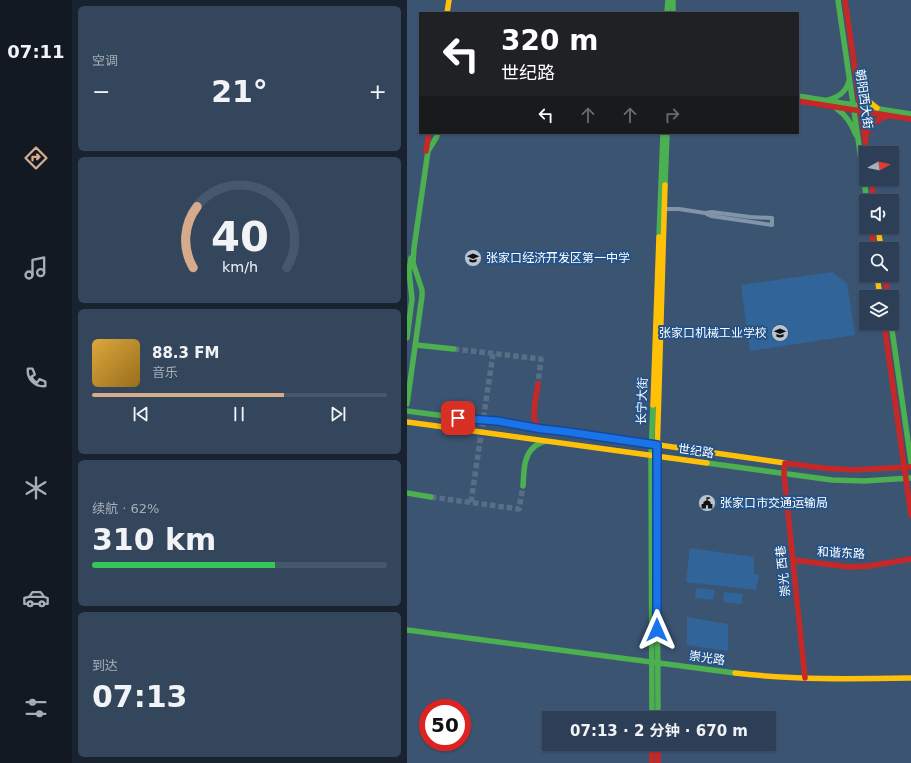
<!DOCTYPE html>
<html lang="zh">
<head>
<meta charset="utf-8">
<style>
  body { margin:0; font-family:"DejaVu Sans","Noto Sans SC",sans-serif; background:#34465c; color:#f1f3f6; height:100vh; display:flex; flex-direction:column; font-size:15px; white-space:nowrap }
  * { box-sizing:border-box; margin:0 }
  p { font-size:13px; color:#a6afb9 }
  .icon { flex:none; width:22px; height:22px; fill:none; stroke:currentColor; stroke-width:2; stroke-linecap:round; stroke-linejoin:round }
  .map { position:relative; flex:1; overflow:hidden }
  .side { display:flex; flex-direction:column; gap:6px; padding:6px; background:#18232f; width:335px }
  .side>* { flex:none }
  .hud { position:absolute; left:12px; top:12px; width:380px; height:122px; border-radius:0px; box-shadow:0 1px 3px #0004,0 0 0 1px #48586c; background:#202124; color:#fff; overflow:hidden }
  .needle { width:26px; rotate:82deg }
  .buttons { position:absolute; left:452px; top:146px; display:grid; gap:8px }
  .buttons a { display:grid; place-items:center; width:40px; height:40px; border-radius:0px; background:#2c3f56; box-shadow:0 1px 3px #0004,0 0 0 1px #48586c; font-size:20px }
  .speed { position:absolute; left:12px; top:699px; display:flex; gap:8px; font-size:20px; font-weight:700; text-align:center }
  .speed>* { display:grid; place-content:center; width:52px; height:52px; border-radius:50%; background:#2c3f56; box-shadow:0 1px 3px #0004,0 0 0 1px #48586c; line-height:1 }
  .speed .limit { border:6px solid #d22; background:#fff; color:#111 }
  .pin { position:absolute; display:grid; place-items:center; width:34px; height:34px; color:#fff; margin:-17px; border-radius:8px; box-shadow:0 2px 6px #0006 }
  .me { position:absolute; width:44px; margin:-22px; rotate:0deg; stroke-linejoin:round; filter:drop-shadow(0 0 3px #0008) }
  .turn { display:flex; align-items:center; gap:14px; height:84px; padding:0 16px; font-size:18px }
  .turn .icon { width:52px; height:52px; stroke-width:2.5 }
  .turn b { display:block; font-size:28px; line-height:34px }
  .lanes { display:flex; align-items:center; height:38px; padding:0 16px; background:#0003; justify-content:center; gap:20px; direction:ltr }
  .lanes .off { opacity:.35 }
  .big { font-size:30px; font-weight:700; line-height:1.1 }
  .side .tile { flex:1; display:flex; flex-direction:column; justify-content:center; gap:6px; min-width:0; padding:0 14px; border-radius:6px; background:#34465c }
  .side .dial { align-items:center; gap:0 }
  .dial svg { height:104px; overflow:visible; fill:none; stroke:#48586c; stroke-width:7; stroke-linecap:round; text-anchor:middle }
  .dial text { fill:#f1f3f6; stroke:none }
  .song { display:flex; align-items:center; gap:12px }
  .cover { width:48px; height:48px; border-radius:6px; background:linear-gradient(135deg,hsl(40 70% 55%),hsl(40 70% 35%)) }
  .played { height:4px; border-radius:2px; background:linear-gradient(90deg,#d6ab8b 65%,#48586c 65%) }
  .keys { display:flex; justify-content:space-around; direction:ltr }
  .heat { display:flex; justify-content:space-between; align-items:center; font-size:22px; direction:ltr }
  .charge { height:6px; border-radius:3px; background:linear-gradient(90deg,#34c759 62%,#48586c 0) }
  .trip { position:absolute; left:135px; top:711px; width:234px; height:40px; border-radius:0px; background:#2c3f56; box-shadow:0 1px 3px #0004,0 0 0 1px #48586c; font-weight:700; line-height:40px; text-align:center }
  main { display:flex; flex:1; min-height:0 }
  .tabs { display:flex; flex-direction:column; width:72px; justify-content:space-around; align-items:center; background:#121922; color:#a6afb9 }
  .tabs .icon { width:28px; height:28px }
  .tabs .on { color:#d6ab8b }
  .tabs b { font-size:18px; color:#f1f3f6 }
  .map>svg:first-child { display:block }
  .park { fill:#316499 }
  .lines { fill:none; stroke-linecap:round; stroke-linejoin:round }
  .secondary-tunnel { stroke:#586e87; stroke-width:5.5; stroke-dasharray:5.5 3; stroke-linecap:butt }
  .street { stroke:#8294a7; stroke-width:4 }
  .fast { stroke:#4caf50; stroke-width:5.5 }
  .slow { stroke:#ffc107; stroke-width:5.5 }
  .jam { stroke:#c62828; stroke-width:5.5 }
  .route-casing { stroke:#114b97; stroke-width:10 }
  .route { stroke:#1a73e8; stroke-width:7 }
  .labels { text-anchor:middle; stroke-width:4; stroke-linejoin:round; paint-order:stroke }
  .street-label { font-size:12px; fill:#fff; stroke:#255388 }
  .poi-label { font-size:12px; fill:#fff; stroke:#255388; text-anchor:start }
</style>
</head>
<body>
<main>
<nav class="tabs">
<b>07:11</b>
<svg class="icon on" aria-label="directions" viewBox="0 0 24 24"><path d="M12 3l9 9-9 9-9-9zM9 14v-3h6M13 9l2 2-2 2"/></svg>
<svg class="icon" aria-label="music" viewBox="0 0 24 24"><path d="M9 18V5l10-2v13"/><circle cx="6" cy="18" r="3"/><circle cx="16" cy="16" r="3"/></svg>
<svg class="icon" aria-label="phone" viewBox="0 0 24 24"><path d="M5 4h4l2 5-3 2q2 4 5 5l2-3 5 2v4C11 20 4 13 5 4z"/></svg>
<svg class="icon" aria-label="climate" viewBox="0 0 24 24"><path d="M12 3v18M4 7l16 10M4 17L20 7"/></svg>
<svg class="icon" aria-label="car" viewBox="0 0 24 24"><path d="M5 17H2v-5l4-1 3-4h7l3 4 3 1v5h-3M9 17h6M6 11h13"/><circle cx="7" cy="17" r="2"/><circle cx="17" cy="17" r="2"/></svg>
<svg class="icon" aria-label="filters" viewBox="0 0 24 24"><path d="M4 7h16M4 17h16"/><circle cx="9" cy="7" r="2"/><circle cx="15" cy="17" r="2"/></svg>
</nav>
<section class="side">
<div class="tile"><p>空调</p>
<div class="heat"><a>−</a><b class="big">21°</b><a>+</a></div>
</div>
<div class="tile dial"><svg viewBox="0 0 100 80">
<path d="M14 69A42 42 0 1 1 86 69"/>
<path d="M14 69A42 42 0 0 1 17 22" stroke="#d6ab8b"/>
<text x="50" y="56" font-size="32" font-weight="700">40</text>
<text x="50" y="72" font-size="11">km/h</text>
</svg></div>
<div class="tile">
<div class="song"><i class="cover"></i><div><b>88.3 FM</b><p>音乐</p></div></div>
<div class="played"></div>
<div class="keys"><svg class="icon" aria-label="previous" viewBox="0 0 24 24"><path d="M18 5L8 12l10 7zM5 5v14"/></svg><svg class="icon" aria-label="pause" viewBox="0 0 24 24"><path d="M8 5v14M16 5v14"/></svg><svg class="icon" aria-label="next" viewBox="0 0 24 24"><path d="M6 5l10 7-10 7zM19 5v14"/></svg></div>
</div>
<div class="tile"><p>续航 · 62%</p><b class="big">310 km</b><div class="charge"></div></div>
<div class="tile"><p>到达</p><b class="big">07:13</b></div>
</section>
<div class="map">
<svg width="504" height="763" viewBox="0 0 504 763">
  <rect width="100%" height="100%" fill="#3b5472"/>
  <!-- park -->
  <path class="park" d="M425,272L440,283L448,335L343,351L334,285Z
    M283,548L347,557V574H352L349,590L279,582Z
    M289,588L308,590L306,600L288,598Z
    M317,592L336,594L335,604L316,602Z
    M280,617L321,624V651L280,645Z"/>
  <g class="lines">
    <!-- secondary-tunnel -->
    <path class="secondary-tunnel" d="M47,349L134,359L131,384
      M24,497L112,509L116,486
      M64,502L86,354"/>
    <!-- street -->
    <path class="street" d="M258,209H272L298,213L305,212L343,217L365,218V225L304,216L298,213"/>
    <!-- fast -->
    <path class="fast" d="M266,0V13
      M431,0L460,201
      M260,13L261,0
      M391,96L504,114
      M421,100C432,97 439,92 442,81
      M430,109C439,115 445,125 449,135
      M258,185L260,133
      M252,237L256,133
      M484,323L504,462
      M0,338L5,299L2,271L4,258
      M9,345L47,349
      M0,404L15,296V290L6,263L7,248L21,151L29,138L31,133
      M0,411L53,418L90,421L135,429L175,434
      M300,463L425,480L457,481L504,478
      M250,483L251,718
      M116,486C117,473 116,456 127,447C130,444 134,443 138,441
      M0,493L24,497
      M0,630L328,673
      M245,718L244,456L246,405"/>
    <!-- slow -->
    <path class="slow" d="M40,13L42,0
      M452,83C455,93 461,102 470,108
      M471,227L474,249
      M470,275L473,297
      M246,405L252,237
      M0,422L300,463
      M175,434L378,463
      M250,483V456L258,185
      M328,673C386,680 445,679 504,678"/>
    <!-- jam -->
    <path class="jam" d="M438,0L460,153
      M391,101L504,119
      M459,137C460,125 470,119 481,116
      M19,151L22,133
      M464,179L467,201
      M464,227L467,249
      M478,275L481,297
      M477,323L504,515
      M131,384C130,394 124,414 129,423C131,426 134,428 137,429
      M378,463L377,474L398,678
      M378,463L416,468L446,470L504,467
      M386,560L443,567L462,566L504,559
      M245,744V763
      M251,744V763"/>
  </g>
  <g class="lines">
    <!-- route casing -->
    <g class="route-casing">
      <path id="route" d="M51,418L90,421L135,429L154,431L250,445V630"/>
    </g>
    <!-- route -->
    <use href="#route" class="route"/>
  </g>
  <!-- icons -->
  <defs>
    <g id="school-disc" transform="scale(0.9)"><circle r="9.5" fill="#bac3ce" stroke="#255388"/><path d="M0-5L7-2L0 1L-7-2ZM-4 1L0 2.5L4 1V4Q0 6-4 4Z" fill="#111"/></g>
    <g id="civic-disc" transform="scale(0.9)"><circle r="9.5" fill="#bac3ce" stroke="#255388"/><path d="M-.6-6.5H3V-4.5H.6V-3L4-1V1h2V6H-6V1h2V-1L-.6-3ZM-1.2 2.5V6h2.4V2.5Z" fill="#111"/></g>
  </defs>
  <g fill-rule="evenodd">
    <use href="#school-disc" x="66" y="258"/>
    <use href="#school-disc" x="373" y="333"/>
    <use href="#civic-disc" x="300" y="503"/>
  </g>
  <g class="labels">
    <!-- street labels -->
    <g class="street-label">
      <text transform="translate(457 99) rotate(82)" y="4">朝阳西大街</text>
      <text transform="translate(235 401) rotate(-88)" y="4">长宁大街</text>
      <text transform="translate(289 451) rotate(8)" y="4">世纪路</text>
      <text transform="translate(434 553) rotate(3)" y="4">和谐东路</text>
      <text transform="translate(376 571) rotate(-96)" y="4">崇光 西巷</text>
      <text transform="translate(300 658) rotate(8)" y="4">崇光路</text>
    </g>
    <!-- poi labels -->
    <g class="poi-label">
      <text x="79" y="262">张家口经济开发区第一中学</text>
      <text x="360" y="337" text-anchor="end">张家口机械工业学校</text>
      <text x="313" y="507">张家口市交通运输局</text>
    </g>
  </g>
</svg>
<div class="buttons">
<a><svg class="needle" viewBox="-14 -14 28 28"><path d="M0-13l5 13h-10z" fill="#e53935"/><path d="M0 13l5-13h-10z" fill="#a6afb9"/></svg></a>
<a><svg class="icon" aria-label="sound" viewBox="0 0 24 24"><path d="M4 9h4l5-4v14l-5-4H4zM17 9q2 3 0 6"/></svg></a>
<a><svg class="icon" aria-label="search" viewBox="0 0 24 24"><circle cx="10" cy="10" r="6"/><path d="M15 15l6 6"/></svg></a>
<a><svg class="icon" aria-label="layers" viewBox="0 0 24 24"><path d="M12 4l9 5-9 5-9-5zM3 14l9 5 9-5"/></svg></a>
</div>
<div class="speed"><div class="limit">50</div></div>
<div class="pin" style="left:51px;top:418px;background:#d93025"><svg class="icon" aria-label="arrive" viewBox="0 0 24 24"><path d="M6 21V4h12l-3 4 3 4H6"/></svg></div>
<svg class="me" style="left:250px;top:630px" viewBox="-20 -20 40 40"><path d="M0-17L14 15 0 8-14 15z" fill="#1a73e8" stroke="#fff" stroke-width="4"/></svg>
<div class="trip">07:13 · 2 分钟 · 670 m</div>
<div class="hud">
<div class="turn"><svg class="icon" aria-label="left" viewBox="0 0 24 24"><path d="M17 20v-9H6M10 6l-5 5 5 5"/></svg><div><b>320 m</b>世纪路</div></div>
<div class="lanes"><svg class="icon" aria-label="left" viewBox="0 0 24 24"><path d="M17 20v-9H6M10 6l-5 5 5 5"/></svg><svg class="icon off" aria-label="ahead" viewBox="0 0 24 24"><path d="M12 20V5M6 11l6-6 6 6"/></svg><svg class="icon off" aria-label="ahead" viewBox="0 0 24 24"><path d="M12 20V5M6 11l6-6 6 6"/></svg><svg class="icon off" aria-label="right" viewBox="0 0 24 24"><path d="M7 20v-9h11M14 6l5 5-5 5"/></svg></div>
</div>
</div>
</main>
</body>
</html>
